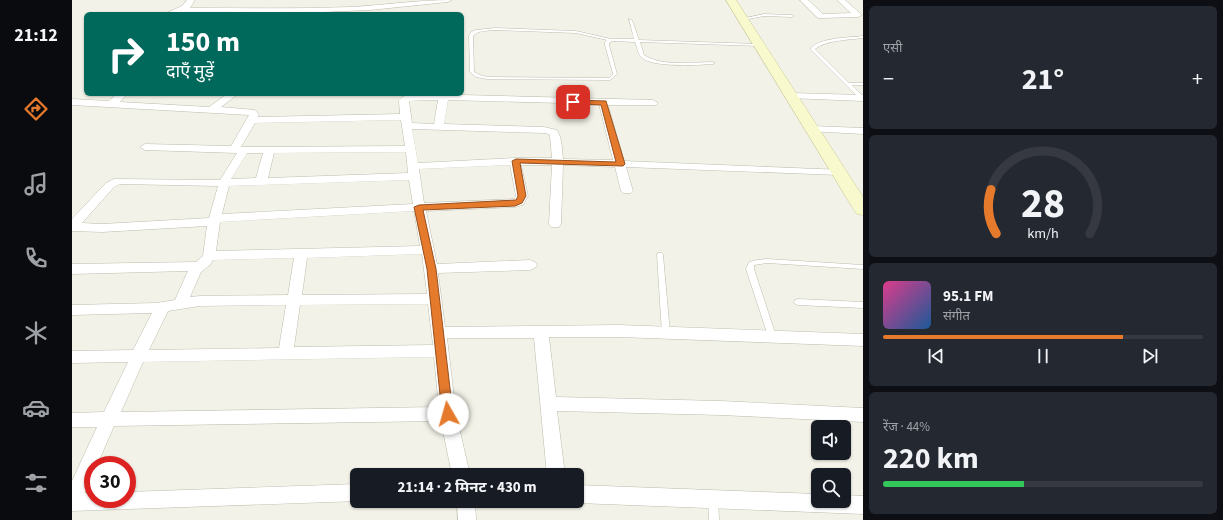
<!DOCTYPE html>
<html lang="hi">
<head>
<meta charset="utf-8">
<style>
  body { margin:0; font-family:"Source Sans 3","Noto Sans Devanagari",sans-serif; background:#242831; color:#f1f3f6; height:100vh; display:flex; flex-direction:column; font-size:15px; white-space:nowrap }
  * { box-sizing:border-box; margin:0 }
  p { font-size:13px; color:#9ea1a6 }
  .icon { flex:none; width:22px; height:22px; fill:none; stroke:currentColor; stroke-width:2; stroke-linecap:round; stroke-linejoin:round }
  .map { position:relative; flex:1; overflow:hidden }
  .drawer { display:flex; flex-direction:column; gap:6px; padding:6px; background:#0d0f14; width:360px }
  .drawer>* { flex:none }
  .banner { position:absolute; left:12px; top:12px; width:380px; height:84px; border-radius:6px; box-shadow:0 1px 3px #0004; background:#00695c; color:#fff; overflow:hidden }
  .controls { position:absolute; left:739px; top:420px; display:grid; gap:8px }
  .controls a { display:grid; place-items:center; width:40px; height:40px; border-radius:6px; background:#171b24; box-shadow:0 1px 3px #0004; font-size:20px }
  .speed { position:absolute; left:12px; top:456px; display:flex; gap:8px; font-size:20px; font-weight:700; text-align:center }
  .speed>* { display:grid; place-content:center; width:52px; height:52px; border-radius:50%; background:#171b24; box-shadow:0 1px 3px #0004; line-height:1 }
  .speed .limit { border:6px solid #d22; background:#fff; color:#111 }
  .pin { position:absolute; display:grid; place-items:center; width:34px; height:34px; color:#fff; margin:-17px; border-radius:8px; box-shadow:0 2px 6px #0006 }
  .me { position:absolute; width:44px; margin:-22px; rotate:353deg; stroke-linejoin:round; filter:drop-shadow(0 0 3px #0008) }
  .turn { display:flex; align-items:center; gap:14px; height:84px; padding:0 16px; font-size:18px }
  .turn .icon { width:52px; height:52px; stroke-width:2.5 }
  .turn b { display:block; font-size:28px; line-height:34px }
  .big { font-size:30px; font-weight:700; line-height:1.1 }
  .drawer .card { flex:1; display:flex; flex-direction:column; justify-content:center; gap:6px; min-width:0; padding:0 14px; border-radius:6px; background:#242831 }
  .drawer .dial { align-items:center; gap:0 }
  .dial svg { height:104px; overflow:visible; fill:none; stroke:#363941; stroke-width:7; stroke-linecap:round; text-anchor:middle }
  .dial text { fill:#f1f3f6; stroke:none }
  .song { display:flex; align-items:center; gap:12px }
  .cover { width:48px; height:48px; border-radius:6px; background:linear-gradient(135deg,hsl(330 70% 55%),hsl(210 70% 35%)) }
  .played { height:4px; border-radius:2px; background:linear-gradient(90deg,#e57a2d 75%,#363941 75%) }
  .keys { display:flex; justify-content:space-around; direction:ltr }
  .heat { display:flex; justify-content:space-between; align-items:center; font-size:22px; direction:ltr }
  .charge { height:6px; border-radius:3px; background:linear-gradient(90deg,#34c759 44%,#363941 0) }
  .trip { position:absolute; left:278px; top:468px; width:234px; height:40px; border-radius:6px; background:#171b24; box-shadow:0 1px 3px #0004; font-weight:700; line-height:40px; text-align:center }
  main { display:flex; flex:1; min-height:0 }
  .menu { display:flex; flex-direction:column; width:72px; justify-content:space-around; align-items:center; background:#090b0e; color:#9ea1a6 }
  .menu .icon { width:28px; height:28px }
  .menu .on { color:#e57a2d }
  .menu b { font-size:18px; color:#f1f3f6 }
  .map>svg:first-child { display:block }
  .lines { fill:none; stroke-linecap:round; stroke-linejoin:round }
  .lane-casing { stroke:#bdbcac; stroke-width:1 }
  .street-casing { stroke:#bdbcac; stroke-width:1 }
  .secondary-casing { stroke:#c7c898; stroke-width:1 }
  .lane { fill:#fff; fill-rule:evenodd }
  .street { fill:#fff; fill-rule:evenodd }
  .secondary { fill:#f8f9cc; fill-rule:evenodd }
  .route { fill:#e57a2d; stroke:#954f1d }
</style>
</head>
<body>
<main>
<nav class="menu">
<b>21:12</b>
<svg class="icon on" aria-label="directions" viewBox="0 0 24 24"><path d="M12 3l9 9-9 9-9-9zM9 14v-3h6M13 9l2 2-2 2"/></svg>
<svg class="icon" aria-label="music" viewBox="0 0 24 24"><path d="M9 18V5l10-2v13"/><circle cx="6" cy="18" r="3"/><circle cx="16" cy="16" r="3"/></svg>
<svg class="icon" aria-label="phone" viewBox="0 0 24 24"><path d="M5 4h4l2 5-3 2q2 4 5 5l2-3 5 2v4C11 20 4 13 5 4z"/></svg>
<svg class="icon" aria-label="climate" viewBox="0 0 24 24"><path d="M12 3v18M4 7l16 10M4 17L20 7"/></svg>
<svg class="icon" aria-label="car" viewBox="0 0 24 24"><path d="M5 17H2v-5l4-1 3-4h7l3 4 3 1v5h-3M9 17h6M6 11h13"/><circle cx="7" cy="17" r="2"/><circle cx="17" cy="17" r="2"/></svg>
<svg class="icon" aria-label="filters" viewBox="0 0 24 24"><path d="M4 7h16M4 17h16"/><circle cx="9" cy="7" r="2"/><circle cx="15" cy="17" r="2"/></svg>
</nav>
<div class="map">
<svg width="791" height="520" viewBox="0 0 791 520">
  <rect width="100%" height="100%" fill="#f3f2e8"/>
  <g class="lines">
    <!-- lane casing -->
    <g class="lane-casing">
      <path id="lane" d="M692,14L720,15L722,16L720,17L692,16L671,20L669,19Z
        M557,19L560,20L567,40L687,44L689,45L687,46L568,42L572,55C592,67 619,62 641,62L643,63L641,64C626,65 580,68 569,57C566,54 565,46 563,42L540,41L537,43V45L545,74L538,80L415,79L404,77L398,72L397,36L399,32L404,30L423,28L504,31L539,39H562ZM423,30L504,33L535,40L533,42V45L541,74L537,78L418,77L410,76L402,72L401,36C406,30 416,31 423,30Z
        M791,36V38C777,40 754,40 743,49L777,83H791V85H780L791,96V99H788L738,49C749,37 775,38 791,36Z
        M586,253H590L591,255L598,333L597,335L594,336L591,335L590,333L585,255Z
        M695,259L791,265V269L695,263L682,265V269L704,336L703,338L700,339L697,338L696,336L674,269L677,262L685,260Z
        M726,299L791,302V308L726,305L723,304L722,302L723,300Z
        M641,494L644,496L646,499L647,520H637L636,499L638,496Z"/>
    </g>
    <!-- street casing -->
    <g class="street-casing">
      <path id="street" d="M115,0H123L118,8C172,8 226,9 279,7C313,5 346,0 380,0L376,2L298,10L251,12H110L92,14L110,6Z
        M728,0H736L751,14L779,13L765,0H773L790,15L786,17L749,18H746Z
        M719,93L791,95V101L716,98L714,96L716,94Z
        M45,94H55L48,102L137,107L155,94H166L149,107L183,110L187,114L186,117L328,114C328,110 327,105 327,101C329,93 348,95 354,94L581,100L586,103L584,105H536L552,161L771,170L773,172L771,174L767,175L554,167L561,191L559,193H551L549,191L543,167L491,165L489,224L487,227H479L477,224L480,165H449L456,196L451,205L443,207L354,211L365,264L458,260L463,262L465,265L463,268L458,270L366,273L373,327L547,325L791,334V346L547,337H477L484,397L649,401L791,408V422L649,415L485,411L493,475H475L462,338H375L384,414L398,475H380L369,421L42,426L25,465H21V474L13,493H21V499H55V492L285,484V501H287L0,511V481L25,427H0V413L32,412L56,362L0,363V351L61,350L80,313L0,315V305L84,303L103,300L116,271L0,274V264L124,262L131,256L135,226L30,232L0,231V219L34,183L42,179L148,180L165,153L73,150L68,147L73,144L159,146L177,115L0,105V99L37,101ZM354,100H366L362,124L340,123L337,101ZM376,100L527,104L541,160L491,159C490,149 490,138 485,130L472,127L372,124ZM329,120L333,146L169,147L183,123ZM340,129L472,133L477,134L478,136L480,158H443L346,163ZM334,152L336,173L196,178L202,153ZM175,153H191L184,178L159,179ZM438,165L444,196L442,199L352,203L347,169ZM337,180L341,204L150,214L157,186ZM48,184L146,186L137,218L30,224L10,223L42,187ZM342,211L348,246L144,251L148,222ZM350,254L355,294L230,295L235,258ZM222,258L216,295L128,296L118,297L129,272L138,265L141,260ZM356,304L361,345L222,347L228,305ZM214,305L207,348L77,350L96,311L128,306ZM362,357L367,407L49,412L71,362Z
        M740,126L791,128V134L736,131L735,129Z
        M505,485L746,494V501H772V495L791,496V514L505,503L501,501H505Z
        M385,501H403L404,520H386Z"/>
    </g>
    <!-- secondary casing -->
    <g class="secondary-casing">
      <path id="secondary" d="M654,0H664L791,197V215L785,214L782,210Z"/>
    </g>
    <!-- lane -->
    <use href="#lane" class="lane"/>
    <!-- street -->
    <use href="#street" class="street"/>
    <!-- secondary -->
    <use href="#secondary" class="secondary"/>
  </g>
  <!-- route -->
  <path class="route" d="M499,100L534,101L553,164L551,166L448,163L454,196L450,203L443,206L351,210L364,269L381,414L380,417L376,419L372,417L370,414L355,269L342,207L347,205L444,200L446,196L440,161L444,159L544,162L529,105L501,104L498,102Z"/>
</svg>
<div class="controls">
<a><svg class="icon" aria-label="sound" viewBox="0 0 24 24"><path d="M4 9h4l5-4v14l-5-4H4zM17 9q2 3 0 6"/></svg></a>
<a><svg class="icon" aria-label="search" viewBox="0 0 24 24"><circle cx="10" cy="10" r="6"/><path d="M15 15l6 6"/></svg></a>
</div>
<div class="speed"><div class="limit">30</div></div>
<div class="pin" style="left:501px;top:102px;background:#d93025"><svg class="icon" aria-label="arrive" viewBox="0 0 24 24"><path d="M6 21V4h12l-3 4 3 4H6"/></svg></div>
<svg class="me" style="left:376px;top:414px" viewBox="-20 -20 40 40"><circle r="19" fill="#fff"/><path d="M0-13L10 11 0 6-10 11z" fill="#e57a2d"/></svg>
<div class="trip">21:14 · 2 मिनट · 430 m</div>
<div class="banner">
<div class="turn"><svg class="icon" aria-label="right" viewBox="0 0 24 24"><path d="M7 20v-9h11M14 6l5 5-5 5"/></svg><div><b>150 m</b>दाएँ मुड़ें</div></div>
</div>
</div>
<section class="drawer">
<div class="card"><p>एसी</p>
<div class="heat"><a>−</a><b class="big">21°</b><a>+</a></div>
</div>
<div class="card dial"><svg viewBox="0 0 100 80">
<path d="M14 69A42 42 0 1 1 86 69"/>
<path d="M14 69A42 42 0 0 1 10 35" stroke="#e57a2d"/>
<text x="50" y="56" font-size="32" font-weight="700">28</text>
<text x="50" y="72" font-size="11">km/h</text>
</svg></div>
<div class="card">
<div class="song"><i class="cover"></i><div><b>95.1 FM</b><p>संगीत</p></div></div>
<div class="played"></div>
<div class="keys"><svg class="icon" aria-label="previous" viewBox="0 0 24 24"><path d="M18 5L8 12l10 7zM5 5v14"/></svg><svg class="icon" aria-label="pause" viewBox="0 0 24 24"><path d="M8 5v14M16 5v14"/></svg><svg class="icon" aria-label="next" viewBox="0 0 24 24"><path d="M6 5l10 7-10 7zM19 5v14"/></svg></div>
</div>
<div class="card"><p>रेंज · 44%</p><b class="big">220 km</b><div class="charge"></div></div>
</section>
</main>
</body>
</html>
